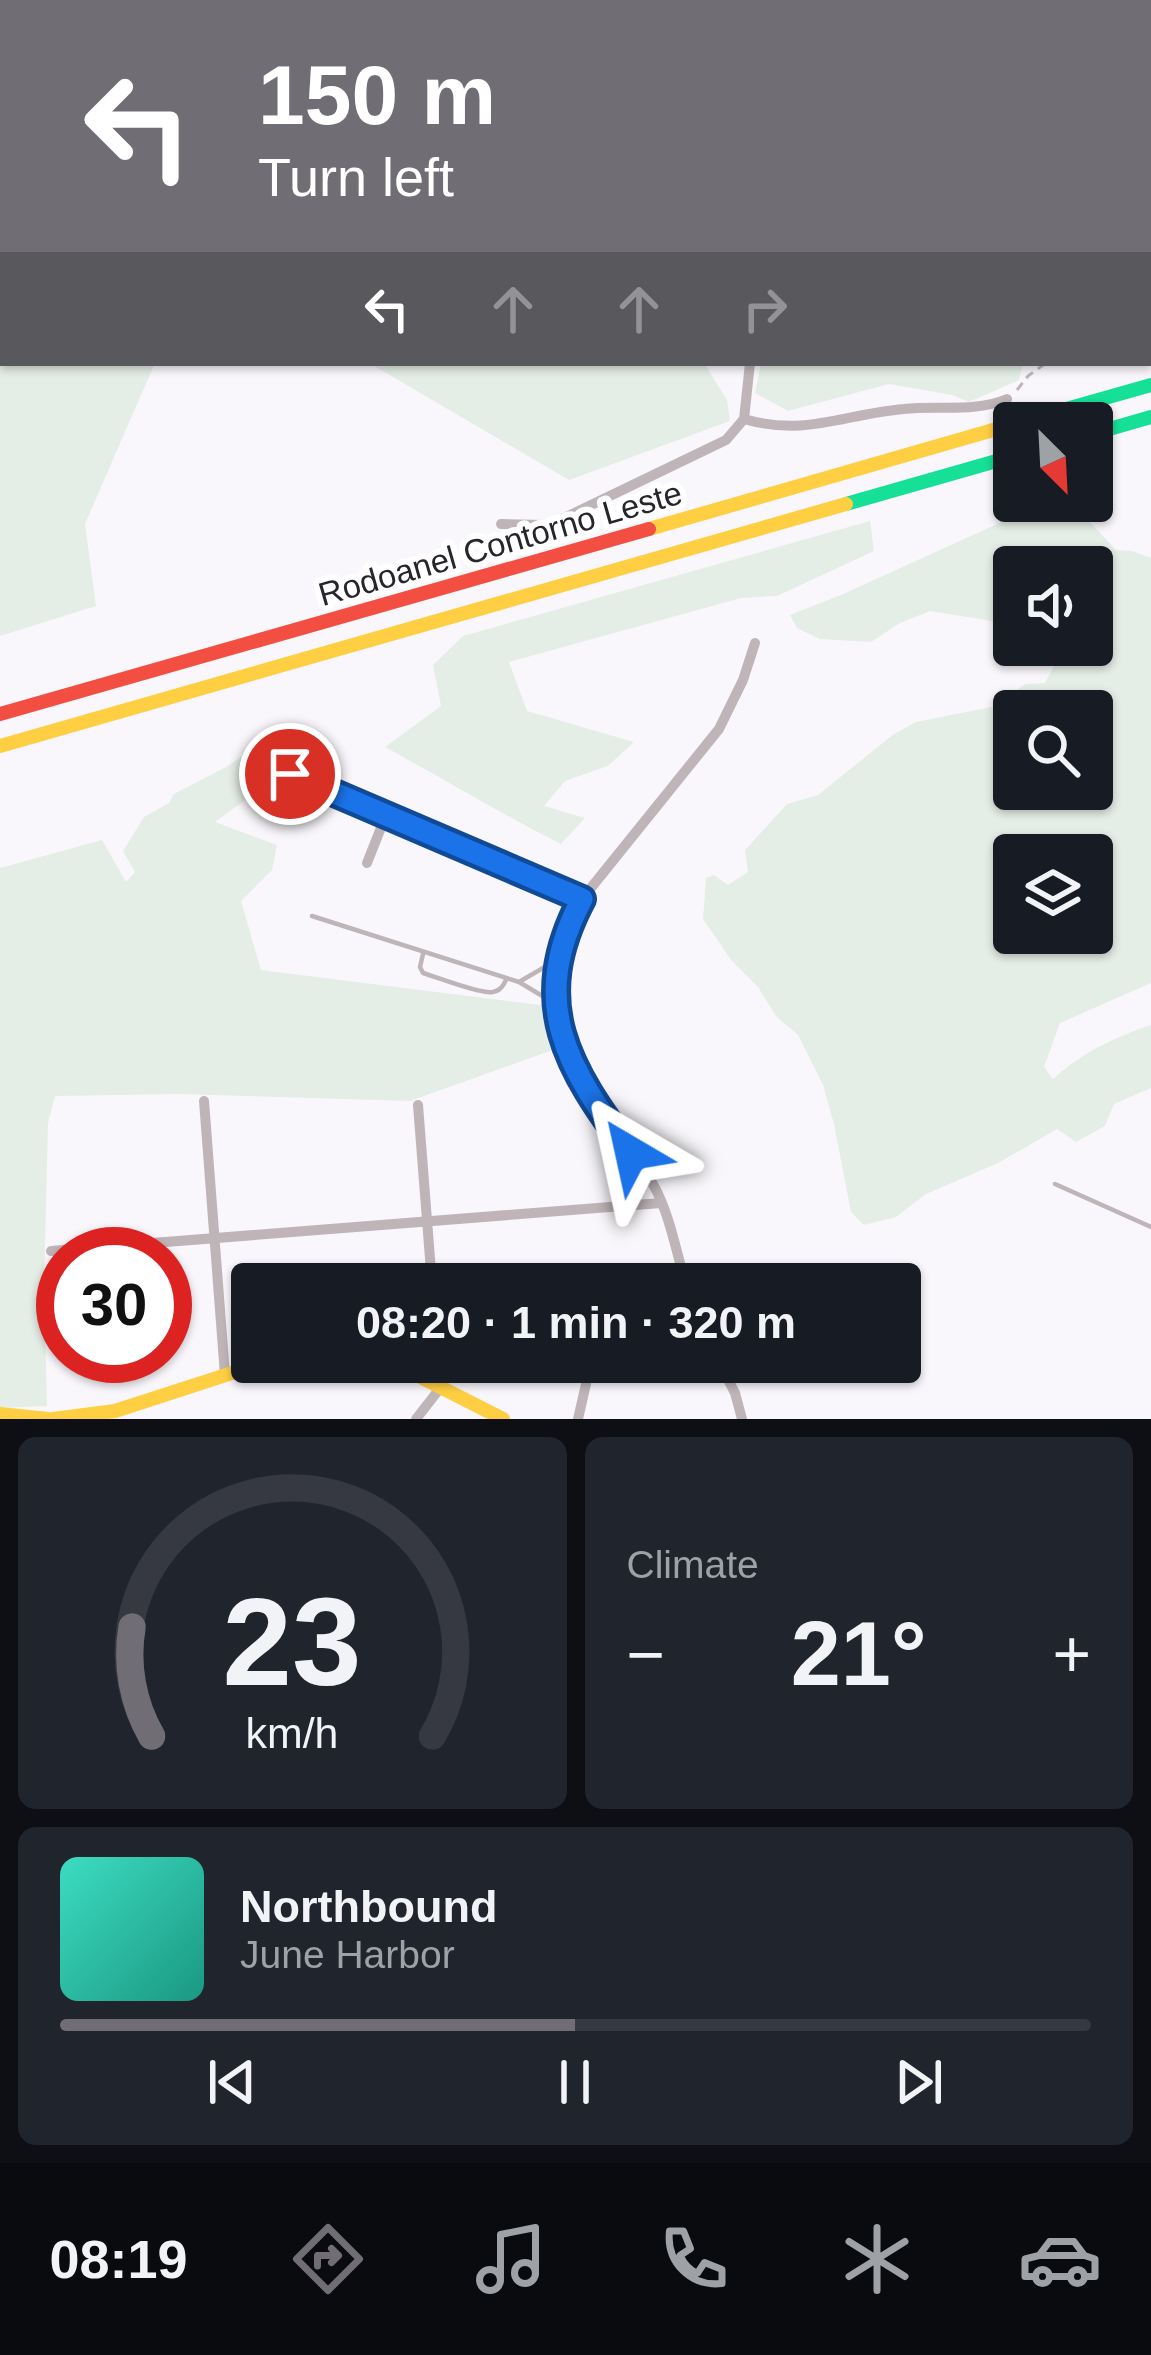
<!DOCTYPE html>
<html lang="en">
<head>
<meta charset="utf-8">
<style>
  body { margin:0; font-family:Arial,sans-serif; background:#20242c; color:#f1f3f6; height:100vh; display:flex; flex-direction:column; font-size:45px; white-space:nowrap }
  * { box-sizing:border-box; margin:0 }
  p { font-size:39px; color:#9ea1a6 }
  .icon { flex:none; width:66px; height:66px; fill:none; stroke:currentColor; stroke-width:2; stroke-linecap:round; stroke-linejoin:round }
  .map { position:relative; height:1419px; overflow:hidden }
  .drawer { display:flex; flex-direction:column; gap:18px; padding:18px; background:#0d0f14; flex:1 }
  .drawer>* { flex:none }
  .hud { position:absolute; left:0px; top:0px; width:1152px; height:366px; box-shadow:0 3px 9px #0004; background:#706e74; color:#fff; overflow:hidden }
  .needle { width:78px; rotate:156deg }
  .tools { position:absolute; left:993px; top:402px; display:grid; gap:24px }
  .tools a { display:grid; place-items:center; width:120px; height:120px; border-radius:12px; background:#171b24; box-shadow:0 3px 9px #0004; font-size:60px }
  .speed { position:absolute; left:36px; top:1227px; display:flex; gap:24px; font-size:60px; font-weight:700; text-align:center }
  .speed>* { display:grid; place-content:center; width:156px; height:156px; border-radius:50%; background:#171b24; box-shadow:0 3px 9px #0004; line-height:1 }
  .speed .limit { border:18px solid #d22; background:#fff; color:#111 }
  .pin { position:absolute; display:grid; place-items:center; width:102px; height:102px; color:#fff; margin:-51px; border:6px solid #fff; border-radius:50%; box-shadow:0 3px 12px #0007 }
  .me { position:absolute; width:132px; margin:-66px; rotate:324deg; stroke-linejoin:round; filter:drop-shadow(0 0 9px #0008) }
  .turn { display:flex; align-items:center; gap:42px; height:252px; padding:0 60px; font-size:54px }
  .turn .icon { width:156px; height:156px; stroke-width:2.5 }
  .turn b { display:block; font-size:84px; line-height:102px }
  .lanes { display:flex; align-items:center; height:114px; padding:0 60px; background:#0003; justify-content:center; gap:60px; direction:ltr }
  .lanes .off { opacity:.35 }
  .big { font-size:90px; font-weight:600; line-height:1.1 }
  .drawer .card { flex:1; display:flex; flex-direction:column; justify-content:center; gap:18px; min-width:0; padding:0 42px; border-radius:18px; background:#20242c }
  .drawer .dial { align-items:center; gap:0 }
  .dial svg { height:312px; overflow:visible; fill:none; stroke:#363941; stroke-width:7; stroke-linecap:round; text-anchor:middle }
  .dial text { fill:#f1f3f6; stroke:none }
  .song { display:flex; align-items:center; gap:36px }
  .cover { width:144px; height:144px; border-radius:18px; background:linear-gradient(135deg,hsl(170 70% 55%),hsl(170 70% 35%)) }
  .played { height:12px; border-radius:6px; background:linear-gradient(90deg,#706e74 50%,#363941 50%) }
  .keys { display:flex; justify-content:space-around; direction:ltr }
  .heat { display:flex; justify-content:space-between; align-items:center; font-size:66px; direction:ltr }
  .drawer .tiles { flex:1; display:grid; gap:18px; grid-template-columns:1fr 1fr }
  .card:last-child { grid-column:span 2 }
  .trip { position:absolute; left:231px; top:1263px; width:690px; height:120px; border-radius:12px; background:#171b24; box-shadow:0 3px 9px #0004; font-weight:600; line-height:120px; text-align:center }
  .tab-bar { display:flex; height:192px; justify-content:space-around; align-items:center; background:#090b0e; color:#9ea1a6 }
  .tab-bar .icon { width:84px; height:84px }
  .tab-bar .current { color:#706e74 }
  .tab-bar b { font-size:54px; color:#f1f3f6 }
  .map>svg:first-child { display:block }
  .green { fill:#e4eee6; fill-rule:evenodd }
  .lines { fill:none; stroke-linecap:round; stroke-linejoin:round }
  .path { stroke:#beb7ba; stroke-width:3; stroke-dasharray:9 6; stroke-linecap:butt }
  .lane { stroke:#bfb5b9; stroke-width:4.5 }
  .street { stroke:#bfb5b9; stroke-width:10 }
  .fast { stroke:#16e098; stroke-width:14 }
  .slow { stroke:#ffcf43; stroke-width:14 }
  .jam { stroke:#f24e42; stroke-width:14 }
  .route-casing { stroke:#114b97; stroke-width:30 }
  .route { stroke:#1a73e8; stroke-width:21 }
  .labels { text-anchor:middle; stroke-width:12; stroke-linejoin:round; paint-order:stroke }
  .street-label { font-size:33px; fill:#27252c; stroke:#fff }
</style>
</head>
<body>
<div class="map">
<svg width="1151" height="1419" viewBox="0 0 1151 1419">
  <rect width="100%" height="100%" fill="#f9f7fb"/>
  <!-- green -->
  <path class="green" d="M0,145H3V363H155L85,524L96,606L0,636Z
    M369,363H704L727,400L730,421L569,480Z
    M761,363H1023L1019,380L969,402L952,395L889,384L788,411L755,393Z
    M1065,501H1080C1083,521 1103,533 1115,550L1132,551L1151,558V983L1060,1023L1044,1067L1053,1079C1083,1052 1113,1038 1151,1025V1088L1114,1104L1105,1126L1076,1142L1057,1129L998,1163L926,1194L896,1217L864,1225L851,1212L834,1124L823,1085L798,1035L776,1016L758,987L732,961L703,919L706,878L714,875L728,885L748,872L745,850L787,804L818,795L894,734L916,722L996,706L1025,684L1045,683L1053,668L1057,645H1092V567H1014V630L992,621L930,611L900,623L871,642L820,639L797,628L790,615L841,595L1041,504ZM1092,711V789H1014V711ZM1092,855V933H1014V855Z
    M870,521L874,551L777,596L741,598L509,662L527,711L634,742L608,766L565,781L544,806L585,818L561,844C501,814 444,779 385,747L441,706L433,665L463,636Z
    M279,732L326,741L215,822L277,845L272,870L241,901L261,970L549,1006L553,1050L410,1101L178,1094L55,1096L48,1123L44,1287L47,1406L0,1408V868L102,840L126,882L135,872L123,851L144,817L169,803L174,794L226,767Z"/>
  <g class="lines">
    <!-- path -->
    <path class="path" d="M1149,319L1151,318
      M1017,390L1028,376L1046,363"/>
    <!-- lane -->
    <path class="lane" d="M258,0L278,3
      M1149,299L1151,298
      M312,916L519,982L554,1003
      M423,954L420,967L423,973C436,977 483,995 493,992C501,991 504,984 507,978
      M519,982L555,961
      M1055,1184L1151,1227"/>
    <!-- street -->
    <path class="street" d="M818,3L822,0
      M744,419C806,437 844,414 904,409C939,405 973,413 1007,399
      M501,524L545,525L560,520L726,440L744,419L750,363
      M290,774L582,899
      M367,863L386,815
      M204,1101L225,1375
      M418,1105L432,1284
      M51,1251L661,1203
      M686,1284C676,1252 670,1215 654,1186C642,1164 624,1145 610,1125C556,1048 534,987 582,899L719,729L743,680L755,643
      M719,1362L735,1393L742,1419
      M416,1419L441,1387L439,1362
      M578,1419L586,1384L587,1362"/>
    <!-- fast -->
    <path class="fast" d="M1017,423L1151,385
      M1092,434L1151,417
      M846,504L1014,456"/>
    <!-- slow -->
    <path class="slow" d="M649,529L1014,424
      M0,746L846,504
      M391,1362L503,1419
      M0,1414L48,1419
      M53,1419L115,1411L266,1362"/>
    <!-- jam -->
    <path class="jam" d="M0,714L649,529"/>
  </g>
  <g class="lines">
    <!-- route casing -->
    <g class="route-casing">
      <path id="route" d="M290,774L582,899C527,1003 567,1068 631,1153"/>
    </g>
    <!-- route -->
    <use href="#route" class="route"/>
  </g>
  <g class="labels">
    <!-- street labels -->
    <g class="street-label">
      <text transform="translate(500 543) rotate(-16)" y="12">Rodoanel Contorno Leste</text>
    </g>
  </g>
</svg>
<div class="tools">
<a><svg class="needle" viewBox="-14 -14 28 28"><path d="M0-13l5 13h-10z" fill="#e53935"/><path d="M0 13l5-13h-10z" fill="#9ea1a6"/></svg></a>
<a><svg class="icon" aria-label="sound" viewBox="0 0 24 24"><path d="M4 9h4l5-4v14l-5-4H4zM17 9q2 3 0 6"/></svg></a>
<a><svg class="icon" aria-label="search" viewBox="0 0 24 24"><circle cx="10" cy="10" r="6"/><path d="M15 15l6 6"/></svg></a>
<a><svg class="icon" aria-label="layers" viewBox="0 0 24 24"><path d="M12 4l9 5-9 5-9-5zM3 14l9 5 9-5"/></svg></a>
</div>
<div class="speed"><div class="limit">30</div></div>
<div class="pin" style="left:290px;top:774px;background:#d93025"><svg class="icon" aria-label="arrive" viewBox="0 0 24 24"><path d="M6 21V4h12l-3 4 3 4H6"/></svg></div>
<svg class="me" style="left:631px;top:1153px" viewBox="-20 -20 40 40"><path d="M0-17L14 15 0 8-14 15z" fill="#1a73e8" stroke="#fff" stroke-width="4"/></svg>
<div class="trip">08:20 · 1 min · 320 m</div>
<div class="hud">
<div class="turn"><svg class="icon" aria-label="left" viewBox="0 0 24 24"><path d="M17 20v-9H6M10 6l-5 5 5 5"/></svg><div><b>150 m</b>Turn left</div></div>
<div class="lanes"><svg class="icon" aria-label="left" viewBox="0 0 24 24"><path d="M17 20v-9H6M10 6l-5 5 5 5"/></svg><svg class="icon off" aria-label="ahead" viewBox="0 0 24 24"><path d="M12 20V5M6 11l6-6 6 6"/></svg><svg class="icon off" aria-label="ahead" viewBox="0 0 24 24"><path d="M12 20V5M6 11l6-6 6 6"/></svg><svg class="icon off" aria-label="right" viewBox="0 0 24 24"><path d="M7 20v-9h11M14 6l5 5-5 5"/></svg></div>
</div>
</div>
<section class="drawer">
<div class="tiles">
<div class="card dial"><svg viewBox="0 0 100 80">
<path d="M14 69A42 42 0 1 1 86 69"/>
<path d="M14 69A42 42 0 0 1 9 41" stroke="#706e74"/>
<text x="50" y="56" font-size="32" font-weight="700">23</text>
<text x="50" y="72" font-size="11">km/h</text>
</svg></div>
<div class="card"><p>Climate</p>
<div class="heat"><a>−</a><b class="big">21°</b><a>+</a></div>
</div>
<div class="card">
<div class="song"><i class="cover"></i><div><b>Northbound</b><p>June Harbor</p></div></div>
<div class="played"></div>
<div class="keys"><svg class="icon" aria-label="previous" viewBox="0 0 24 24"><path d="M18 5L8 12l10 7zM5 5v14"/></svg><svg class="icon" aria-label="pause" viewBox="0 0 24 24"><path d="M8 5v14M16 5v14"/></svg><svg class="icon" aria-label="next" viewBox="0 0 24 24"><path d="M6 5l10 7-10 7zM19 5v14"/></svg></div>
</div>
</div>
</section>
<nav class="tab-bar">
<b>08:19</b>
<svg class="icon current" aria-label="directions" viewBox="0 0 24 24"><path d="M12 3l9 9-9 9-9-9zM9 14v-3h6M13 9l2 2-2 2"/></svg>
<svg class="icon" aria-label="music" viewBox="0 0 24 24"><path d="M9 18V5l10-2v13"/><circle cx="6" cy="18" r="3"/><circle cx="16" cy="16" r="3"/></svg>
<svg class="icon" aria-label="phone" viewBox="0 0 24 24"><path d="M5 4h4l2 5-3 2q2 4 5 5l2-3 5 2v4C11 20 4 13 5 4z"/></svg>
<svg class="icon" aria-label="climate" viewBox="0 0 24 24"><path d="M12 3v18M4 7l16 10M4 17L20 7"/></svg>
<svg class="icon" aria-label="car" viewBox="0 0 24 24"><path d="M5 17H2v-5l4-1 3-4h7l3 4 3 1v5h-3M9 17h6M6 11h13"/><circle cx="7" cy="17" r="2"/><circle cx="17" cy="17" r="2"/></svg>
</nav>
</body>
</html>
